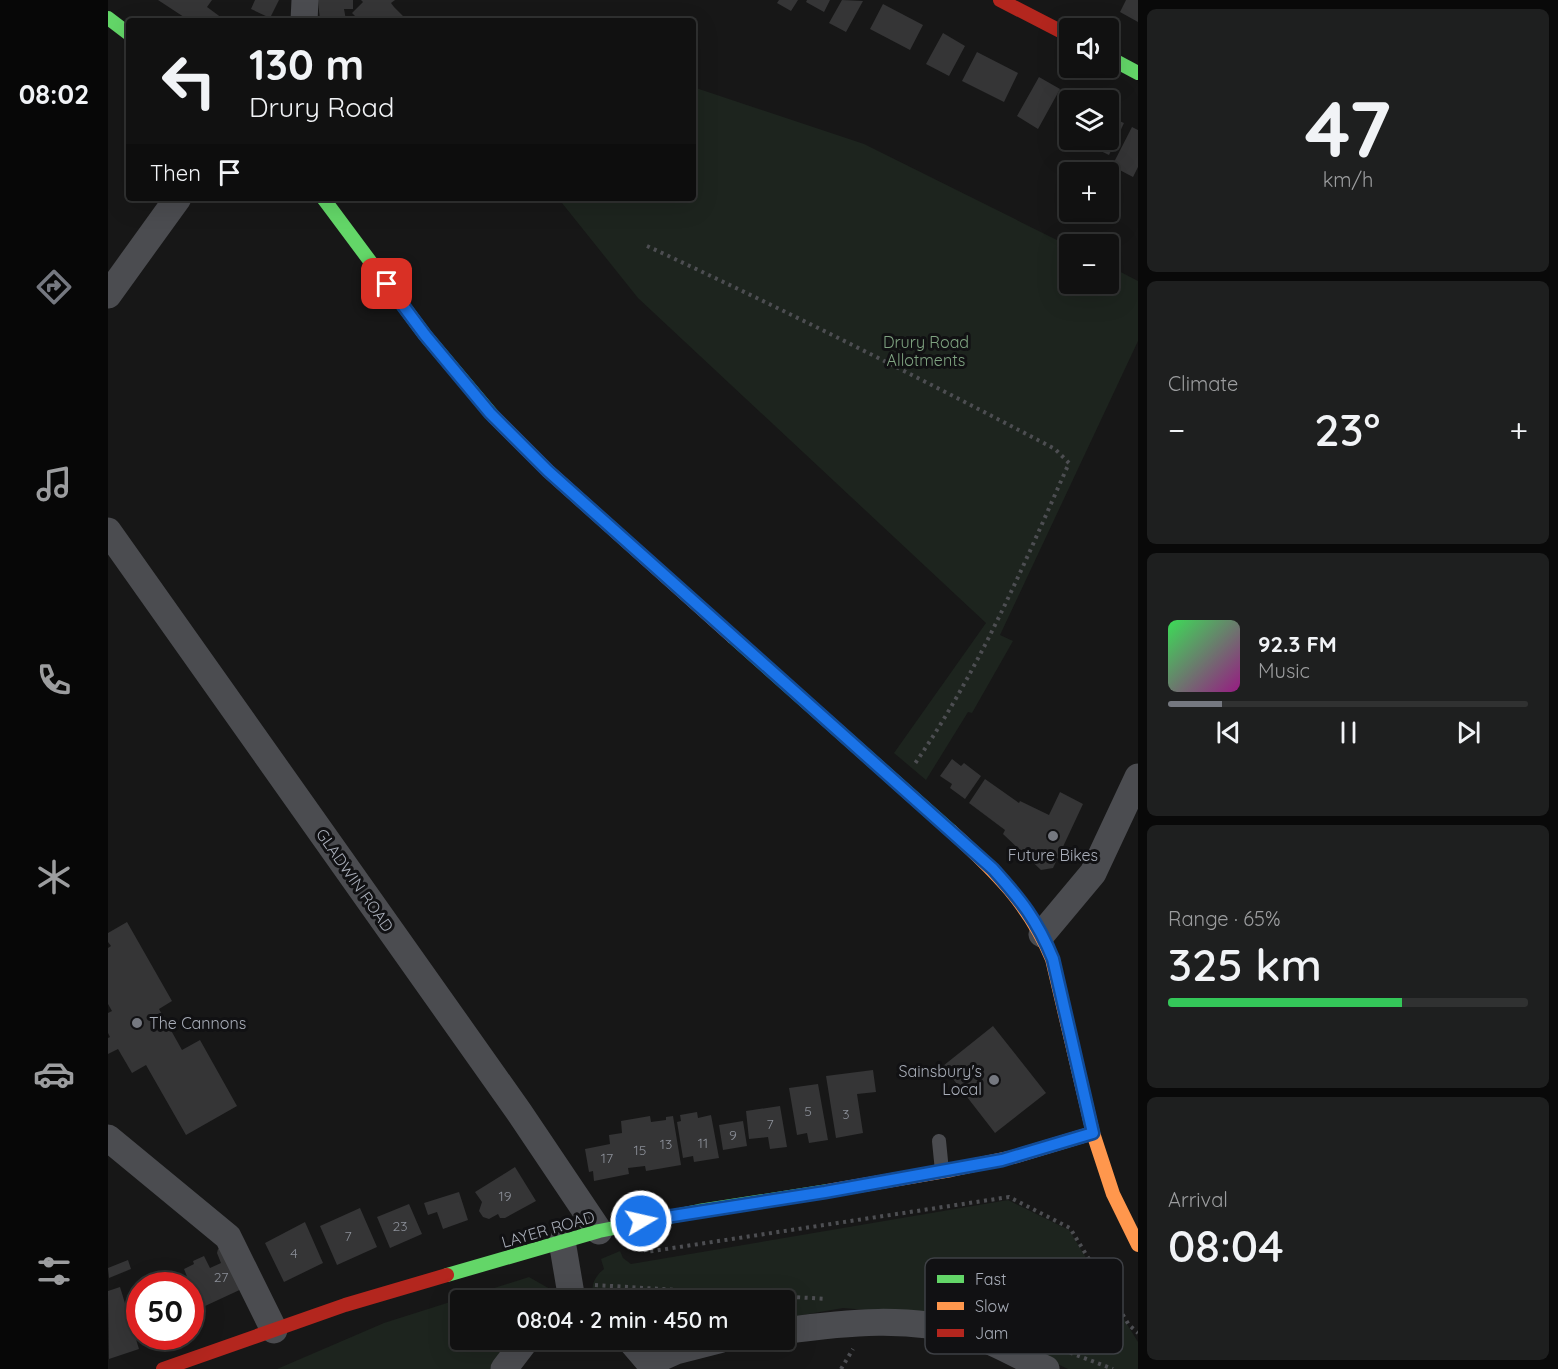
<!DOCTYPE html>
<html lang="en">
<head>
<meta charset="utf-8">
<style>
  body { margin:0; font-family:Quicksand,sans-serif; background:#1e1f1f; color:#f1f3f6; height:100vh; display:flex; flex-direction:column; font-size:22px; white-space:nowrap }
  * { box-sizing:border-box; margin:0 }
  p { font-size:20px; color:#9c9d9f }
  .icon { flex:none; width:33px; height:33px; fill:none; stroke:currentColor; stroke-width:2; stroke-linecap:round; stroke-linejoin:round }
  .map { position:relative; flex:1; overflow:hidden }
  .panel { display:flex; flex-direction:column; gap:9px; padding:9px; background:#090909; width:420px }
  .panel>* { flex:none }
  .hud { position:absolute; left:18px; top:18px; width:570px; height:183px; border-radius:6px; box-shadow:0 6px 24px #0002,0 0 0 2px #303131; background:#111; color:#f1f3f6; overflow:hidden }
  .buttons { position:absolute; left:951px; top:18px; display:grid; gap:12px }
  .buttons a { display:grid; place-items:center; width:60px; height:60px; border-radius:6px; background:#111; box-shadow:0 6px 24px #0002,0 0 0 2px #303131; font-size:30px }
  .speed { position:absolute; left:18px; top:1272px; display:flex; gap:12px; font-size:30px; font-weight:700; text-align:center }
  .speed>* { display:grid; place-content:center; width:78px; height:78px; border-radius:50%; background:#111; box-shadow:0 6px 24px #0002,0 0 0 2px #303131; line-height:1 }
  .speed .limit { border:9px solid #d22; background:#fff; color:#111 }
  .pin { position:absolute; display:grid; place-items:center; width:51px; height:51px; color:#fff; margin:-26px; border-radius:12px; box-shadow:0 3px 9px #0006 }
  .me { position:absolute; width:66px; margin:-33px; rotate:81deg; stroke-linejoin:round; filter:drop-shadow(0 0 4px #0008) }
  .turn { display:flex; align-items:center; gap:21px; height:126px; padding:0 24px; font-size:27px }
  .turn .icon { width:78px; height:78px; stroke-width:2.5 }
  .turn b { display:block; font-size:42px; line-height:51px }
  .then { display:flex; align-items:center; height:57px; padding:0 24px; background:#0003; gap:12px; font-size:22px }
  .big { font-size:45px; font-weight:600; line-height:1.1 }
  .panel .tile { flex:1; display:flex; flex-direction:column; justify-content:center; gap:9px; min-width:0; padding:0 21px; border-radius:9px; background:#1e1f1f }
  .panel .dial { align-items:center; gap:0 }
  .dial b { font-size:78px; line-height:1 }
  .song { display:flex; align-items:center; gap:18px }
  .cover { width:72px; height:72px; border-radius:9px; background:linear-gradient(135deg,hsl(130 70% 55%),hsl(310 70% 35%)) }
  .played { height:6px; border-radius:3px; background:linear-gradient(90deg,#757880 15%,#303131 15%) }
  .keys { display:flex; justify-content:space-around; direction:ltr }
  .heat { display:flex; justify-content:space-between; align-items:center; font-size:33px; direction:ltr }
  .charge { height:9px; border-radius:4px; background:linear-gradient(90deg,#34c759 65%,#303131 0) }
  .trip { position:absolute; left:342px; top:1290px; width:345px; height:60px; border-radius:6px; background:#111; box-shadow:0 6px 24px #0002,0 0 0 2px #303131; font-weight:600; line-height:60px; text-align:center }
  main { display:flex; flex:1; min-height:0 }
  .menu { display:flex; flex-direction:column; width:108px; justify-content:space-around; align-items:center; background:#070707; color:#9c9d9f }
  .menu .icon { width:42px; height:42px }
  .menu .on { color:#757880 }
  .menu b { font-size:27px; color:#f1f3f6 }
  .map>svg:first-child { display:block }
  .green { fill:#1d241e }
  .building { fill:#353536 }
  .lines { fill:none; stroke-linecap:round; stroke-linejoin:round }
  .path { stroke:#4d4e52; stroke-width:4; stroke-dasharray:3 4.5; stroke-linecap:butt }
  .lane { stroke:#4b4c50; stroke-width:14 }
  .street { stroke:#4b4c50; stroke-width:27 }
  .fast { stroke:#63d668; stroke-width:14 }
  .slow { stroke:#ff974d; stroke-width:14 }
  .jam { stroke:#b3261e; stroke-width:14 }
  .route-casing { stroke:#114b97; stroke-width:15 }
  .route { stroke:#1a73e8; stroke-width:10 }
  .poi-dot { fill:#757880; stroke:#111113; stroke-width:2 }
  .labels { text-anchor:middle; stroke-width:6; stroke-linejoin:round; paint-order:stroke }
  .number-label { font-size:14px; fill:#8b8f98 }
  .park-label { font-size:16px; fill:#7fa381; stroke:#111113 }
  .poi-label { font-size:16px; fill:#a8adb8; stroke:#111113 }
  .street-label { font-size:16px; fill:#a8adb8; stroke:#111113 }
  .key { fill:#111113; stroke:#3e4045; stroke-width:1.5 }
  .key-label { font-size:16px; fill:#a8adb8 }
</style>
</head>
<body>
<main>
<nav class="menu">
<b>08:02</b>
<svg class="icon on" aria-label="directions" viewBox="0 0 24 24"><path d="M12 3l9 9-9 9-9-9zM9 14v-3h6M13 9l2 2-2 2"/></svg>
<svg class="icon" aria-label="music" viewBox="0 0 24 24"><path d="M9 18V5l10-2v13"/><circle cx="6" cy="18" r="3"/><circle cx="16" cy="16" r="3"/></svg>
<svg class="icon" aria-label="phone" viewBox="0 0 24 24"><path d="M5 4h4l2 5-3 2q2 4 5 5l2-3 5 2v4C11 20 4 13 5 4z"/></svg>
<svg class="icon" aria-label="climate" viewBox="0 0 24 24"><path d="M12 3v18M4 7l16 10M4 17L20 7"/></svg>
<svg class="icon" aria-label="car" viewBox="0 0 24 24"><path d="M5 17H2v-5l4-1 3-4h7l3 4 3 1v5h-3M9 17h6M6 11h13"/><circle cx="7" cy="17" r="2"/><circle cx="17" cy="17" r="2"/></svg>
<svg class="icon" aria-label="filters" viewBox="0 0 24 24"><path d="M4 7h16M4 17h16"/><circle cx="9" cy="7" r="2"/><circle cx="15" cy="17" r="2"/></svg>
</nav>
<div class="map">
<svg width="1030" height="1369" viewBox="0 0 1030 1369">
  <rect width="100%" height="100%" fill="#171717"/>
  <!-- green -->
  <path class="green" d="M585,87L756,144L961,246L962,284H1000L1001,266L1030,281V341L892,635L905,641L864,713L860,712L818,780L786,753L878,623L530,298L450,198H585Z
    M900,1200L961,1230L1030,1342V1369H960L853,1318L735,1308L677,1318L676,1300H487C481,1288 486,1277 496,1269L493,1259L512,1251L515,1258L523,1264Z
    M421,1277L442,1289L445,1300H352V1340H403L382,1369H169L276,1323Z"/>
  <!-- building -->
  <path class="building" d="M50,0H104L99,7L118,21H82Z
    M147,0H171L162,18L143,9Z
    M210,0H245V9H236L238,20L212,21Z
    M253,0H287L283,3L286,7L299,20L301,18L304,21H252L244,13L255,2Z
    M671,0H690L683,11L669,3Z
    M699,0H722L716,12L698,2Z
    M734,0L755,1L738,32L721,23Z
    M1018,0H1030V22L1012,12Z
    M775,4L815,25L802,50L762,29Z
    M835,33L857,46L841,76L818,64Z
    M869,52L910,73L896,102L854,81Z
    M931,77L952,89L930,129L909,116Z
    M962,106V128L953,123Z
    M1000,116L1016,123L1001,155L978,144L980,140H1000Z
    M1024,127L1030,130V167L1025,177L1004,166Z
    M844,759L853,766L856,763L873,776L857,799L842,788L844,784L832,776Z
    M877,779L911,803L912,801L941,815L952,792L975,804L945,868L933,870L895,834L897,830L861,803Z
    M19,922L64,1001L51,1009L74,1050L92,1040L129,1106L78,1135L38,1065L24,1073L10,1049L0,1054V1038L2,1037L0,1033V1013L4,1011L0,1004V948L3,946L0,942V933Z
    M885,1026L938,1093L887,1133L835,1066Z
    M765,1070L768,1092L749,1094L755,1133L728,1138L718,1076Z
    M710,1084L720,1140L701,1143L699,1133L689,1135L681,1088Z
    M672,1106L679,1147L662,1149L660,1137L641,1139L638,1111Z
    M589,1112L590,1118L603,1115L611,1158L586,1162L585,1156L575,1158L569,1122L573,1121L572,1115Z
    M542,1116L543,1122L558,1120V1117L565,1116L573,1165L538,1171L537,1166L520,1168L521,1174L486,1181L485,1171L481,1172L477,1149L502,1144L501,1135L514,1133L513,1121Z
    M635,1121L639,1146L615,1150L611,1125Z
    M407,1167L428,1201L397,1218H392L390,1214L381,1219L375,1217L371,1211L374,1202L367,1192Z
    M351,1192L360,1220L335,1229L329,1212L320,1215L316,1203Z
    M301,1204L314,1234L282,1248L269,1217Z
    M252,1208L269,1247L229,1265L212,1226Z
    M197,1222L215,1263L176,1282L157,1243Z
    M115,1246L138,1287L82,1313V1286L63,1285L80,1279L76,1269L86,1264L85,1261L96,1256L102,1268L113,1263L109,1253L110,1249Z
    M20,1260L23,1269L1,1278L0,1268Z
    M12,1287L31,1349L1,1359L0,1291Z"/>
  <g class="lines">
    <!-- path -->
    <path class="path" d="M539,246C677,310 812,378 947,449L961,463C915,567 871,671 806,765
      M537,1249L538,1252L901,1197L962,1228L1021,1325L1030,1333
      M487,1285L719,1299
      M955,1350L1005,1369
      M733,1369L745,1349"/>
    <!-- lane -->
    <path class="lane" d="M831,1141L834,1171"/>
    <!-- street -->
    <path class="street" d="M196,21L197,0
      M0,295L70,198
      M0,531L411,1112L491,1231
      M934,934L985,873L1030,777
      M0,1138L120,1237L166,1330
      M454,1241L464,1300
      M676,1331C739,1322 802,1316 863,1334C889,1342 914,1358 938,1369
      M522,1340L547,1369
      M541,1363L568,1351L611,1340
      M396,1369L418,1340"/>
    <!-- fast -->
    <path class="fast" d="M0,18L21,34
      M1000,57L1030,73
      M215,198L317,335L386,417
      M625,637L843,831
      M339,1275L491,1231L591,1211L720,1191"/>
    <!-- slow -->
    <path class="slow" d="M386,417L440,471L625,637
      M843,831C887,871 921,904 944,959L985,1133L1005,1194L1030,1245
      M720,1191L843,1170L905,1157L985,1133"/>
    <!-- jam -->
    <path class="jam" d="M892,0L962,36
      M55,1369L237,1305L339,1275"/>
  </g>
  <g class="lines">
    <!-- route casing -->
    <g class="route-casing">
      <path id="route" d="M279,284L317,335L382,413L440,471L885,869C913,900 929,920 945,959L985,1133L894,1160L717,1192L533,1221"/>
    </g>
    <!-- route -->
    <use href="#route" class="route"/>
  </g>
  <!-- markers -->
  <g class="poi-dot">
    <circle cx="945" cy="836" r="6"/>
    <circle cx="29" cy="1023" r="6"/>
    <circle cx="886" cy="1080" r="6"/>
  </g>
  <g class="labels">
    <!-- number labels -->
    <g class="number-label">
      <text x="700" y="1116">5</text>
      <text x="738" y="1119">3</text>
      <text x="662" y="1129">7</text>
      <text x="625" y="1140">9</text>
      <text x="595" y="1148">11</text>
      <text x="558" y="1149">13</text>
      <text x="532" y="1155">15</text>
      <text x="499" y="1163">17</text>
      <text x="397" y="1201">19</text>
      <text x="292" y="1231">23</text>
      <text x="240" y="1241">7</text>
      <text x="186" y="1258">4</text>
      <text x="113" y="1282">27</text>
    </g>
    <!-- park labels -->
    <g class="park-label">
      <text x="818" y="348">Drury Road<tspan x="818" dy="18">Allotments</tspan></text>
    </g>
    <!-- poi labels -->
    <g class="poi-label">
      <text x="945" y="861">Future Bikes</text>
      <text x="41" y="1029" text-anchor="start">The Cannons</text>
      <text x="874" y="1077" text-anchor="end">Sainsbury's<tspan x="874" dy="18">Local</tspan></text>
    </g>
    <!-- street labels -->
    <g class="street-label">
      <text transform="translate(247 880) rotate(55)" y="6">GLADWIN ROAD</text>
      <text transform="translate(440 1229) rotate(-16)" y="6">LAYER ROAD</text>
    </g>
  </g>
  <!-- legend -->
  <rect x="817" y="1258" width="198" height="96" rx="9" class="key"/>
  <rect x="829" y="1275" width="27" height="8" fill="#63d668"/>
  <rect x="829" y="1302" width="27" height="8" fill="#ff974d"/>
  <rect x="829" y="1329" width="27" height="8" fill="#b3261e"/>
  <g class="key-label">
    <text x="867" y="1285">Fast</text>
    <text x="867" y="1312">Slow</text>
    <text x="867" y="1339">Jam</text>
  </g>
</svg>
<div class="buttons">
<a><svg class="icon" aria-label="sound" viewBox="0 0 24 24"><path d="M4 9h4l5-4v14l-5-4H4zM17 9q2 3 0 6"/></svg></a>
<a><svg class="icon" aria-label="layers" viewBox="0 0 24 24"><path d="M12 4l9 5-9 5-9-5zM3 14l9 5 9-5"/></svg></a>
<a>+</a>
<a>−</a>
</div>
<div class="speed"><div class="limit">50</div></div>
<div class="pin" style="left:279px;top:284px;background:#d93025"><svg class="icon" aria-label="arrive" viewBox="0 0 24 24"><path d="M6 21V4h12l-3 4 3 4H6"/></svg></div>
<svg class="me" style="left:533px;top:1221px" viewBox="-20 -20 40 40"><circle r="17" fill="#1a73e8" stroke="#fff" stroke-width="3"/><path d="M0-11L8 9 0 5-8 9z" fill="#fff"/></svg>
<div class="trip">08:04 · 2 min · 450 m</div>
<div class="hud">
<div class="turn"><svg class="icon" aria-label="left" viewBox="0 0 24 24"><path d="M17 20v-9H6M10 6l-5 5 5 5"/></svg><div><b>130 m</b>Drury Road</div></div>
<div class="then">Then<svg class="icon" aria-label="arrive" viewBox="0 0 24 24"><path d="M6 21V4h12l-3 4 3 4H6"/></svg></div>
</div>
</div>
<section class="panel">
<div class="tile dial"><b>47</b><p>km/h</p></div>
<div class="tile"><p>Climate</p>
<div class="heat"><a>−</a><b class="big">23°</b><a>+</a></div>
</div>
<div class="tile">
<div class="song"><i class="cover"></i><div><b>92.3 FM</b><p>Music</p></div></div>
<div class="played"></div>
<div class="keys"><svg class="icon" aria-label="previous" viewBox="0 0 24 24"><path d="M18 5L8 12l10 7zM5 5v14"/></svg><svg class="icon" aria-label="pause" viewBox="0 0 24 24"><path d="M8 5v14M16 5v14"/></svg><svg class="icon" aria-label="next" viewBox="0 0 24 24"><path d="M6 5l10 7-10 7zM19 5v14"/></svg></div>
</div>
<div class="tile"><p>Range · 65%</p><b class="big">325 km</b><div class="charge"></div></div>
<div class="tile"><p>Arrival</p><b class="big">08:04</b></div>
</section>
</main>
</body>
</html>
